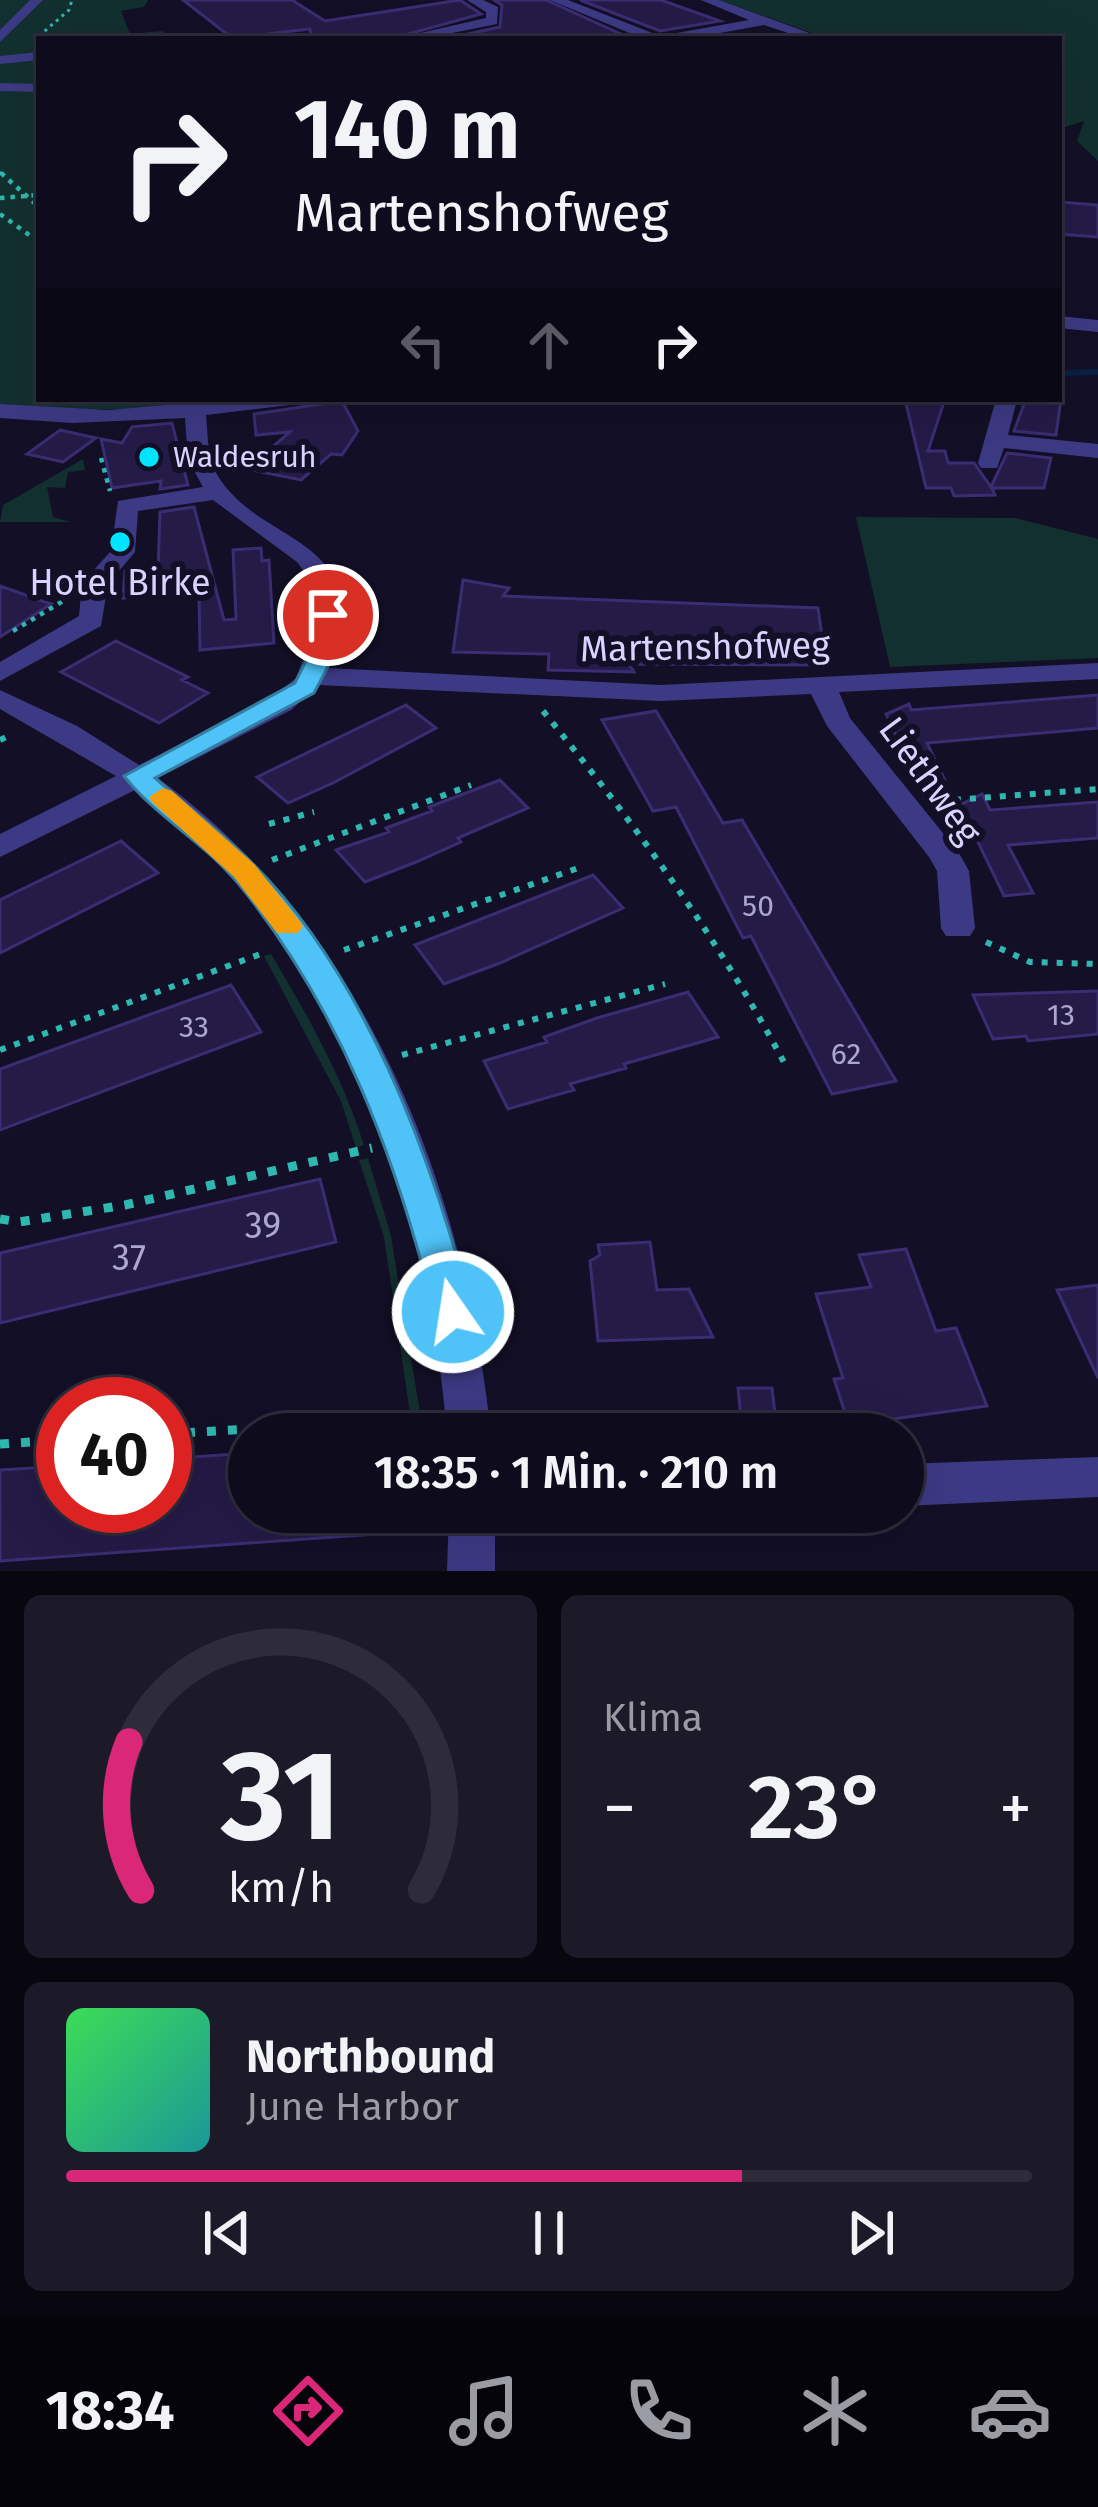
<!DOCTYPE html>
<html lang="de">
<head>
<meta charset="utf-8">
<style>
  body { margin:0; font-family:"Fira Sans",sans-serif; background:#1c1929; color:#f1f3f6; height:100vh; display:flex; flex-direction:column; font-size:45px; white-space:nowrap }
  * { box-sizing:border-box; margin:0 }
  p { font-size:39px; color:#9b9ba3 }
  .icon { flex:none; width:66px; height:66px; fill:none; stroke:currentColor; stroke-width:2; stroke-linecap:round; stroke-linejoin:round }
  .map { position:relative; height:1571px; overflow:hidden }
  .sheet { display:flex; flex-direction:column; gap:24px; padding:24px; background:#08060f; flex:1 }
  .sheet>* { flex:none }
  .guide { position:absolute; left:36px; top:36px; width:1026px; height:366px; border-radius:0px; box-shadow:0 12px 48px #0002,0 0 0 3px #2e2b3b; background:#0e0b1c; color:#f1f3f6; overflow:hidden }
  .speed { position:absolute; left:36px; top:1377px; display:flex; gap:24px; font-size:60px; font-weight:700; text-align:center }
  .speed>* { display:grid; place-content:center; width:156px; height:156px; border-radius:50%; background:#0e0b1c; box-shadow:0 12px 48px #0002,0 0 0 3px #2e2b3b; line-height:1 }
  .speed .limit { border:18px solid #d22; background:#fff; color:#111 }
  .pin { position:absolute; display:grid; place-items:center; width:102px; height:102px; color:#fff; margin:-51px; border:6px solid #fff; border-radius:50%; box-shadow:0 3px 12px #0007 }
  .me { position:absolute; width:132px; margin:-66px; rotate:347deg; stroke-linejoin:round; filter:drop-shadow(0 0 9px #0008) }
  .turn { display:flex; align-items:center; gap:42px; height:252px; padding:0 60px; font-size:54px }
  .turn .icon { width:156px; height:156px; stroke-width:2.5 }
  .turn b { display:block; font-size:84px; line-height:102px }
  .lanes { display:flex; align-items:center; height:114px; padding:0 60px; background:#0003; justify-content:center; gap:60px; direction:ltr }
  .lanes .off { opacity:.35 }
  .big { font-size:90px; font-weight:600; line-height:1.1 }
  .sheet .card { flex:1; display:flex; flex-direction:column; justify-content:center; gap:18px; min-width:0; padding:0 42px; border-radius:18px; background:#1c1929 }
  .sheet .dial { align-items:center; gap:0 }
  .dial svg { height:312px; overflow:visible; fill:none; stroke:#2e2b3b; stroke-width:7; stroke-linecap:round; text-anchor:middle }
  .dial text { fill:#f1f3f6; stroke:none }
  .song { display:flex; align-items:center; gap:36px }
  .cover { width:144px; height:144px; border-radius:18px; background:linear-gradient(135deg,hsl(130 70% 55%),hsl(180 70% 35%)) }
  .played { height:12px; border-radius:6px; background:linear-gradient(90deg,#db2777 70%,#2e2b3b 70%) }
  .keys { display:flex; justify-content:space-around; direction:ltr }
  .heat { display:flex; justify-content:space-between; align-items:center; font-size:66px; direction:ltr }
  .sheet .tiles { flex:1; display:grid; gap:24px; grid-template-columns:1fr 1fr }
  .card:last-child { grid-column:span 2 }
  .trip { position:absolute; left:228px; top:1413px; width:696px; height:120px; border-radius:60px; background:#0e0b1c; box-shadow:0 12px 48px #0002,0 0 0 3px #2e2b3b; font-weight:600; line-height:120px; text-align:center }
  .tabs { display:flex; height:192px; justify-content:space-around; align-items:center; background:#06040b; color:#9b9ba3 }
  .tabs .icon { width:84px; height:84px }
  .tabs .on { color:#db2777 }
  .tabs b { font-size:54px; color:#f1f3f6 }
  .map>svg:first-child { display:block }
  .green { fill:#12302f }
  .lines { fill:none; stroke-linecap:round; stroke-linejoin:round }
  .stream { stroke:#0a1f44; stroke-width:6 }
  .building { fill:#241b47; stroke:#3b2d73; stroke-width:3 }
  .path-far3 { stroke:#2fb8b0; stroke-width:3; stroke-dasharray:3 4.5; stroke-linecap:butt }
  .path-far2 { stroke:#2fb8b0; stroke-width:4.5; stroke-dasharray:4.5 6; stroke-linecap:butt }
  .path-far1 { stroke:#2fb8b0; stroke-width:6; stroke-dasharray:6 9; stroke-linecap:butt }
  .path { stroke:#2fb8b0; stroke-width:9; stroke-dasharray:9 12; stroke-linecap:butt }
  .minor { fill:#3d3a85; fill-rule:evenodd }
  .route { fill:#4fc3f7; stroke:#337fa1; stroke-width:3 }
  .slow { fill:#f59e0b }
  .poi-dot { fill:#00e5ff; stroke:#130f26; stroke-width:4.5 }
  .labels { text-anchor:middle; stroke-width:12; stroke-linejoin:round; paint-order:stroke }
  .far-poi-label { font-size:30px; fill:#d9d4ff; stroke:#130f26; text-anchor:start }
  .number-label { font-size:30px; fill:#aca6d1 }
  .poi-label { font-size:36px; fill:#d9d4ff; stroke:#130f26 }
  .street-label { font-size:36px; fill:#d9d4ff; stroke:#130f26 }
  .near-number-label { font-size:36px; fill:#aca6d1 }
</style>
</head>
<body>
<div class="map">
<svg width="1098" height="1571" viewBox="0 0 1098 1571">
  <rect width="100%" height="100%" fill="#130f26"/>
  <!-- green -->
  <path class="green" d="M0,0H148L144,7L121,11L130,34L162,31L169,39H39V399H251C169,411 83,412 0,404Z
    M719,0H1098V161L1077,141L1084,121L1059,129V39H829Z
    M83,459L85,470L68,472L65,488L47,487L53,517L70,522H0L3,505Z
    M856,517L1015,518L1098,539V658L890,667Z
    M271,954C308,1016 342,1076 364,1145L356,1148L341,1101L264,956Z
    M368,1158L391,1236L421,1419L411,1420L384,1237L359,1160Z"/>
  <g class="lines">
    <!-- stream -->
    <path class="stream" d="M1063,373L1098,372"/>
  </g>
  <!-- building -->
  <path class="building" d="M183,0H292L325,21L460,0L481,14L390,39H311L310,29L232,38Z
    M494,0H546L632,39H445L500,27L502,5Z
    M580,0H661L720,21L660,31Z
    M1059,202L1098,205V237L1059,234Z
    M905,399H945L928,451H945L948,463H974L991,487L1007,453L1051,458L1044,488H992L995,495L954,496L951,488H926Z
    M1026,399H1061L1056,435L1014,431Z
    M342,401L358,431L342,455L331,454L301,480L247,469L290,432L256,435L254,414Z
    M172,423L188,485L160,489L161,481L112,488L101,439L122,443L132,427Z
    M60,430L96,438L63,462L27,454Z
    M194,507L224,620L236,619L233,550L261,548L262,561L269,560L274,643L200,650L199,592L123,598L125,571L158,569L160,512Z
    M463,580L509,588L503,596L818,608L826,665L629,664L634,672L548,670L549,654L453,652Z
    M0,586L51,604L0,637Z
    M116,641L188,677L182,680L208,693L159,723L61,672Z
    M1098,695V728L927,743L953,797L924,799L886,714L909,704L911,710Z
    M406,705L436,728L333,783L288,803L257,777Z
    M656,711L723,823L742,820L896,1081L832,1094L751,936L743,938L676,807L653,811L602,720Z
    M500,780L528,808L458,838L461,842L416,862L365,882L336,850L389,832L386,828L432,811L429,807Z
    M982,794L990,810L1098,802V838L1008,845L1033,893L1004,896L960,805Z
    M121,841L158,873L0,953V900Z
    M593,875L623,908L500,963L444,984L415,945Z
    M231,985L261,1032L0,1130V1069Z
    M1098,991V1034L1028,1041L1026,1036L993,1039L973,995Z
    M688,992L718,1037L624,1064L626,1068L570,1084L574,1090L508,1109L484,1061L547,1042L544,1037L597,1018Z
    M320,1179L336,1242L0,1323V1253Z
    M650,1242L657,1290L689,1289L713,1337L598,1341L590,1261L600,1255L598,1245Z
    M906,1249L936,1331L956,1328L987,1406L849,1425L834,1379L843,1378L816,1294L871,1287L859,1255Z
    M1098,1285V1378L1057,1290Z
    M738,1388H772L777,1430H742Z
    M249,1453V1512H388L389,1533L0,1561V1470L63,1466V1506H165V1459Z"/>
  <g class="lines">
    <!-- path-far3 -->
    <path class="path-far3" d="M39,36L69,10L72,0
      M0,172L4,176"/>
    <!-- path-far2 -->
    <path class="path-far2" d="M1,173L39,207
      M0,198L39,195
      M0,214L39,242
      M101,458L110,491
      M13,631L63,601"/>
    <!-- path-far1 -->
    <path class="path-far1" d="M543,711C635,824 719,939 787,1068
      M0,740L6,737
      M940,801L1098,789
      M269,824L314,812
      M272,860L471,785
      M986,942L1030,962L1098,964
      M344,950L584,866
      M0,1050L266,952
      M402,1055L665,984"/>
    <!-- path -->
    <path class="path" d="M0,1219L19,1222L125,1205L372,1148
      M165,1434L404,1420
      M0,1444L63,1440"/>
    <!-- minor -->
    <path class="minor" d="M30,0H43L0,42V30Z
      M467,0H483L498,7L497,24L422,39H394L486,18V12Z
      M550,0H568L660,36L749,20L701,0H719L826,39H806L764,25L687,39H644Z
      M39,52V60L0,64V56Z
      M0,83L39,84V92L0,91Z
      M1059,316L1098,320V332L1059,328Z
      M235,399H301L290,405L206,415C208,433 207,454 215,471C258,550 380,531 328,668L661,685L1098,663V679L839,692L850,718L959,853L969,871L975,928L970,936H946L941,928L937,871L929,857L827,726L811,694L661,701L319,685L291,710L158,778C365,929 465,1187 491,1434H447C427,1192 337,940 135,790L0,857V834L116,776L0,709V690L77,726L139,765L271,698L296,678L308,647L313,601L307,575L297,562L213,500L138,511L135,552L108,584L101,626L0,681V662L79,616L82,583L111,551L118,501L203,487L188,460L185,418L72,423L0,418V404L109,410Z
      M996,399L1017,400L1008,435L1098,444V458L1004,448L997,468H981L978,463Z
      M1098,1457V1497L903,1506V1464Z
      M449,1512H495V1571H447Z"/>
  </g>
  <!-- route -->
  <path class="route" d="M328,608L340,615L332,659L314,693L155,778C187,806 222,833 252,863C367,977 432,1158 472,1312L467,1323L453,1327L440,1323L434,1312C396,1155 340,1009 238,883C205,843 156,817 124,776L295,683L307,659L316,615Z"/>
  <!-- slow -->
  <path class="slow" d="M163,788L172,791L254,864L298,919L303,926L298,933H277L234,877L153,803L149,797Z"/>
  <!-- markers -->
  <g class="poi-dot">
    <circle cx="149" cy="457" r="12"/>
    <circle cx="120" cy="542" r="12"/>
  </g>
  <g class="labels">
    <!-- far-poi labels -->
    <g class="far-poi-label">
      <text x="173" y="467">Waldesruh</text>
    </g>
    <!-- number labels -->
    <g class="number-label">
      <text x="758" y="916">50</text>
      <text x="1061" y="1025">13</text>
      <text x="194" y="1037">33</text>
      <text x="846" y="1064">62</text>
    </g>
    <!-- poi labels -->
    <g class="poi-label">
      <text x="120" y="595">Hotel Birke</text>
    </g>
    <!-- street labels -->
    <g class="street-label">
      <text transform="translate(705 646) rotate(-1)" y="13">Martenshofweg</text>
      <text transform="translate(931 780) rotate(54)" y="13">Liethweg</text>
    </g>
    <!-- near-number labels -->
    <g class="near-number-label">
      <text x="263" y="1238">39</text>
      <text x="129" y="1270">37</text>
    </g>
  </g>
</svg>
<div class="speed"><div class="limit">40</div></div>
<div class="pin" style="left:328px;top:615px;background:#d93025"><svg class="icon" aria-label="arrive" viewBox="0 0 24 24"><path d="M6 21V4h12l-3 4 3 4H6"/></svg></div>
<svg class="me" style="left:453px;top:1312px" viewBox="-20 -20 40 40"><circle r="17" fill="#4fc3f7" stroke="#fff" stroke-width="3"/><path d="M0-11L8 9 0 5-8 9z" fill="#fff"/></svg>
<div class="trip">18:35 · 1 Min. · 210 m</div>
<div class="guide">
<div class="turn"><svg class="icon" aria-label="right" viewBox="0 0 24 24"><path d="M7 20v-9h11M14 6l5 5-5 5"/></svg><div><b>140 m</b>Martenshofweg</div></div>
<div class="lanes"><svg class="icon off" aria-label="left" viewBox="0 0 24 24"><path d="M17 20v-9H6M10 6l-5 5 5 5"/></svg><svg class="icon off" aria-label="ahead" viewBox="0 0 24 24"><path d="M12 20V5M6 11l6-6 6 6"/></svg><svg class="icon" aria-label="right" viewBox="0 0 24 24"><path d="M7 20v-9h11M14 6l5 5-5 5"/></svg></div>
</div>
</div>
<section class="sheet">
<div class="tiles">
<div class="card dial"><svg viewBox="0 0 100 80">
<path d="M14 69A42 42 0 1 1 86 69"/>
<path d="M14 69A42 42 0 0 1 11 31" stroke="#db2777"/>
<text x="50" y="56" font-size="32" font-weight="700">31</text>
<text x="50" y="72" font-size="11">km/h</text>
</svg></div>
<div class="card"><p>Klima</p>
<div class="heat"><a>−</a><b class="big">23°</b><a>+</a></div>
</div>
<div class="card">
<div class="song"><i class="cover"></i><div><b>Northbound</b><p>June Harbor</p></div></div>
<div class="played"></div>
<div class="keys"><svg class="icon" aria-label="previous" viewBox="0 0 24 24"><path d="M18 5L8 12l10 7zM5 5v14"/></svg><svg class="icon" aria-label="pause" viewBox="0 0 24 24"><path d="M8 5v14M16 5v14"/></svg><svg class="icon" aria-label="next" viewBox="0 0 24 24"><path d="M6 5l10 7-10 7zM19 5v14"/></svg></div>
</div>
</div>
</section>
<nav class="tabs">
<b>18:34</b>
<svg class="icon on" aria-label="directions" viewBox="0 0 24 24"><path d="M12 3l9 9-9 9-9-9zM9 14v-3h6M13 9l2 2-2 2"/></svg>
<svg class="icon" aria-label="music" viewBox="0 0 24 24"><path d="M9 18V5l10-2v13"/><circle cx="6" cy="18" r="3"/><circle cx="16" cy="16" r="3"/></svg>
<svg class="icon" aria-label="phone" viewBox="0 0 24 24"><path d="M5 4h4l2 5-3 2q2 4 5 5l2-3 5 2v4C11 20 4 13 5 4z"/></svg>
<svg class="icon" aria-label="climate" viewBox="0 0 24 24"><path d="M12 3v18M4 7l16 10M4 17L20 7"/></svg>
<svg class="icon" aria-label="car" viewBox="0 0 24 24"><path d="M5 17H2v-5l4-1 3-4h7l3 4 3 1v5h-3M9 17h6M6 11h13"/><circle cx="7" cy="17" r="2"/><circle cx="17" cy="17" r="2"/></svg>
</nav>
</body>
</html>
